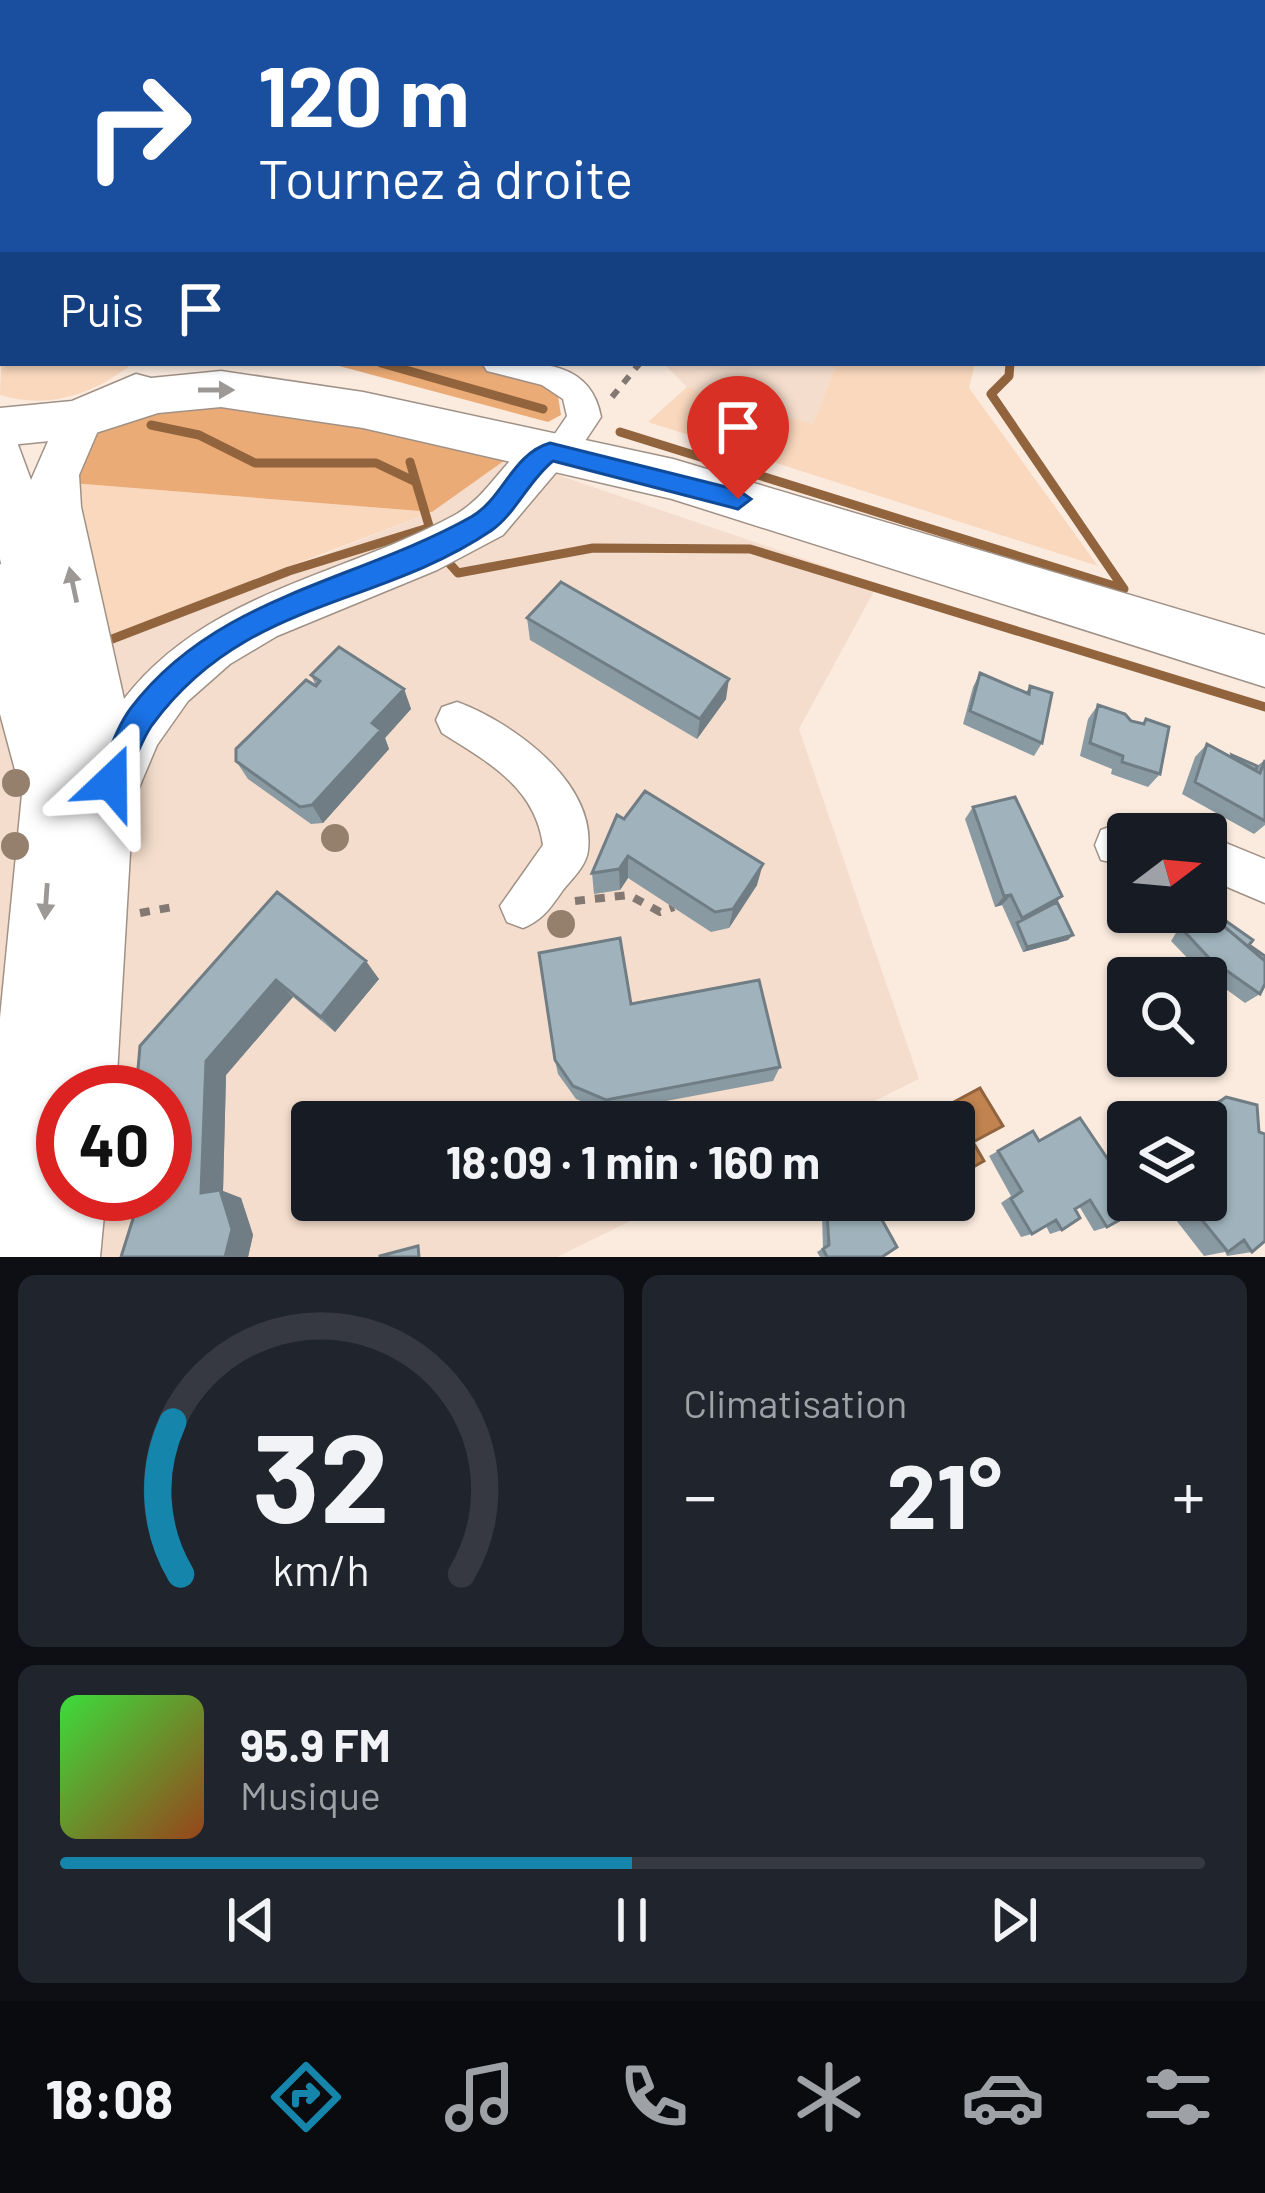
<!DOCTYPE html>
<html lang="fr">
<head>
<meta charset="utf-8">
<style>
  body { margin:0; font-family:Barlow,sans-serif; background:#20242c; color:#f1f3f6; height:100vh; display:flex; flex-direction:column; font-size:45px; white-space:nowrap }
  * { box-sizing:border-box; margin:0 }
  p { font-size:39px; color:#9ea1a6 }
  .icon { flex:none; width:66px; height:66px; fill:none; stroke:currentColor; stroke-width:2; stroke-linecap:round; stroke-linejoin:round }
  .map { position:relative; height:1257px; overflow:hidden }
  .details { display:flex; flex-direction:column; gap:18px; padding:18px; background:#0d0f14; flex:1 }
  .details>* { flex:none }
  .banner { position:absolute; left:0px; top:0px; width:1266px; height:366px; box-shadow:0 3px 9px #0004; background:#1a4fa0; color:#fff; overflow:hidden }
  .needle { width:78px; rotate:74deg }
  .fabs { position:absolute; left:1107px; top:813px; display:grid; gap:24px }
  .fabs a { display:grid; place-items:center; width:120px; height:120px; border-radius:12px; background:#171b24; box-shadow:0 3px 9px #0004; font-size:60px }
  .speed { position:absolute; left:36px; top:1065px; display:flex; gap:24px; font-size:60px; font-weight:700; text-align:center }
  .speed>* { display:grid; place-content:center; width:156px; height:156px; border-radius:50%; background:#171b24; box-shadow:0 3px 9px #0004; line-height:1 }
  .speed .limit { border:18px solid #d22; background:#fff; color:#111 }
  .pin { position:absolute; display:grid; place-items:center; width:102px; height:102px; color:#fff; margin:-123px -51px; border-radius:50% 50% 50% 0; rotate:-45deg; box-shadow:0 0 12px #0007 }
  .pin .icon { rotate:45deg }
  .me { position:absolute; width:132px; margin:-66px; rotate:23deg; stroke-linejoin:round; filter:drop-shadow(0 0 9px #0008) }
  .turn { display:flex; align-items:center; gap:42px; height:252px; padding:0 60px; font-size:54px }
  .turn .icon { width:156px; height:156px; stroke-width:2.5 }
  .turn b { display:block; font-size:84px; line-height:102px }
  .then { display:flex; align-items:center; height:114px; padding:0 60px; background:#0003; gap:24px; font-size:45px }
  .big { font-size:90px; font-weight:700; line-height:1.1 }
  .details .tile { flex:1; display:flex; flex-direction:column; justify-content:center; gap:18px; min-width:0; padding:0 42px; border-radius:18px; background:#20242c }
  .details .dial { align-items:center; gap:0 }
  .dial svg { height:312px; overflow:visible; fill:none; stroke:#363941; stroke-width:7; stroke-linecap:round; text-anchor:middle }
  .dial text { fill:#f1f3f6; stroke:none }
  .song { display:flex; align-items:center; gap:36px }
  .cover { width:144px; height:144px; border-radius:18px; background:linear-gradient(135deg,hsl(120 70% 55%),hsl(20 70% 35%)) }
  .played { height:12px; border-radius:6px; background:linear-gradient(90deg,#1585ac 50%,#363941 50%) }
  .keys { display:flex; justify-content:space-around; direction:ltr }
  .heat { display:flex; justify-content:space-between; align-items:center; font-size:66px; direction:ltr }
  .details .tiles { flex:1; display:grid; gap:18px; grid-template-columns:1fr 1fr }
  .tile:last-child { grid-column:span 2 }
  .trip { position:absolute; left:291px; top:1101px; width:684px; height:120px; border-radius:12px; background:#171b24; box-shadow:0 3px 9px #0004; font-weight:700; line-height:120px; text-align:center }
  .tabs { display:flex; height:192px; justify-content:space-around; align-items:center; background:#090b0e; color:#9ea1a6 }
  .tabs .icon { width:84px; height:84px }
  .tabs .active { color:#1585ac }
  .tabs b { font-size:54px; color:#f1f3f6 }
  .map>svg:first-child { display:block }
  .built { fill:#f4ddcc; fill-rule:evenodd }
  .green { fill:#f9d8bd }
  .forest { fill:#ebab76 }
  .water { fill:#c1834f; stroke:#91643e; stroke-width:3 }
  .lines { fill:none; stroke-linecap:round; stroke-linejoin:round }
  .stream { stroke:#91643e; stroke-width:9 }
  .street-casing { stroke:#a09186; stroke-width:3 }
  .secondary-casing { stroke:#a09186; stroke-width:3 }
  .primary-casing { stroke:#a09186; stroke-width:3 }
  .highway-casing { stroke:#a09186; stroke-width:3 }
  .path-far1 { stroke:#847972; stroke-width:6; stroke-dasharray:9 9; stroke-linecap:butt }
  .path { stroke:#847972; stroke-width:8; stroke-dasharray:10 10; stroke-linecap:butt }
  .street { fill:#fff; fill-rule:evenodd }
  .secondary { fill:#fff; fill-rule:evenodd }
  .primary { fill:#fff; fill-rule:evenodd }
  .highway { fill:#fff; fill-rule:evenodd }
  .tree { fill:#957f6d }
  .wall { fill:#8a9aa2 }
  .shaded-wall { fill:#707d84 }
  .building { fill:#a0b3bc; stroke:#707d84; stroke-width:3 }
  .oneway { fill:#9b9896 }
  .route { fill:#1a73e8; stroke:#114b97; stroke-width:3 }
</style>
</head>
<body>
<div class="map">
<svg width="1265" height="1257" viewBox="0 0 1265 1257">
  <rect width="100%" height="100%" fill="#fbebdf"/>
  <!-- built -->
  <path class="built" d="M663,363H837L813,424L687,387Z
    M508,458L878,584L799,729L919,1079L832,1122H312V1200H673L557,1257H0V682L432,512ZM63,1092H165V1194H63Z"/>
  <!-- green -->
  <path class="green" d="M3,310V363H133C95,394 48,410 0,395Z
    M837,363H975L969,388L1098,566L648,422L687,387L813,424Z
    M71,483L432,512L107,636Z"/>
  <!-- forest -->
  <path class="forest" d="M328,363C388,363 514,350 558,396L561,415L548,422Z
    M219,397L508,458L432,512L71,483L100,427Z"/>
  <!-- water -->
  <path class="water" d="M980,1088L1003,1126L973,1142L984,1161L959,1175L954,1166V1122H929L926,1117Z"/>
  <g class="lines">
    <!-- stream -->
    <path class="stream" d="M381,363L543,409
      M1010,363L1009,376L991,394L1124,589
      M151,425L199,435L255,463H376L416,482
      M620,432L1124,589
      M410,462L432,536
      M440,553L458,573L593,548L750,549L1265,707
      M107,641L289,571L428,528"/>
    <!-- street casing -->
    <g class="street-casing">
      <path id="street" d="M482,363C530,363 590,356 601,417L579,450H555L550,441L567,416L563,399L542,385L487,371Z
        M457,702C512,722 596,782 588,850C587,865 572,879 563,890C551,907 543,920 523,928L507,922L500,906L543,845C535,787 488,762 442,733L436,720L442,707Z
        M1117,824L1145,834H1128V866L1101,860L1095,845L1101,830Z
        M1206,835L1265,859V903L1206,878Z"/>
    </g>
    <!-- secondary casing -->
    <g class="secondary-casing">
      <path id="secondary" d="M80,402L97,407L103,419L79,475L81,507L124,699C207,592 340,577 453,516C487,498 503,461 533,439L550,433L567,439L574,451L503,535L437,570L277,636L230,664L188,701L157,745L133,802L116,1092H63V1119L57,1117L52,1165L63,1160V1194H106L100,1257H0V1018L30,713L26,673L0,559V437L17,442L31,480L63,407Z"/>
    </g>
    <!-- primary casing -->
    <g class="primary-casing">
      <path id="primary" d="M0,272H3L0,303Z
        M221,371L363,392L673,459L1265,635V687L672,499L363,428L221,407L158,413L80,438L0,446V408L72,401L136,374L151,378Z"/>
    </g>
    <!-- highway casing -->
    <g class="highway-casing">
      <path id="highway" d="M0,0H61L63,3H3V12Z
        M371,0H416L369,3Z
        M484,0H527L482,3Z
        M3,135V163L0,164V136Z
        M0,564L23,572L48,628L87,784L77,807L51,817L25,807L0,714Z"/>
    </g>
    <!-- path-far1 -->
    <path class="path-far1" d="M612,397L640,363"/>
    <!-- path -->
    <path class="path" d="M575,901L629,895L660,912L674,907
      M140,913L178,906"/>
    <!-- street -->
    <use href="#street" class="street"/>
    <!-- secondary -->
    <use href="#secondary" class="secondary"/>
    <!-- primary -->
    <use href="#primary" class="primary"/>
    <!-- highway -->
    <use href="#highway" class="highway"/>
  </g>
  <!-- trees -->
  <g class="tree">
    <circle cx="16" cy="783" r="14"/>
    <circle cx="335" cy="838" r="14"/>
    <circle cx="15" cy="846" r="14"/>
    <circle cx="561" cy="924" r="14"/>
  </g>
  <!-- wall -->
  <path class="wall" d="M527,618L726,699L697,739L530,640Z
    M980,673L1026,692L1030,686L1042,743L1034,756L963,724L973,687Z
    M311,675L404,689L411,709L385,738L389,749L323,823L311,824L248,779L236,761L316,686Z
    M1098,705L1131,721L1142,724L1146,719L1160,774L1148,787L1111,774L1112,769L1080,756L1088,719Z
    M1207,744L1231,757L1232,755L1257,766L1265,760V825L1254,834L1182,794L1195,757Z
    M973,807L1062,896L1057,902L1068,940L1023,952L1002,905L995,907L965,819Z
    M617,815L757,885L729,928L711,932L628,878L620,890L594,894L592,873Z
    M277,892L379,979L335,1032L293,997L226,1075L223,1191L241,1198L253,1235L248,1257H121L136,1210L126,1208Z
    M1189,912H1206L1249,945L1260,994L1245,1003L1197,968L1171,941Z
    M631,1004L780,1067L773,1081L607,1112L576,1099L558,1074L555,1060Z
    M1226,1097L1252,1252L1227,1256L1225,1252L1204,1256L1176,1220L1189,1210L1182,1200H1206V1122H1188V1118L1203,1107Z
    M1080,1118L1107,1227L1094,1231L1079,1206L1075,1209L1062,1230L1050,1234L1046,1226L1032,1234L1021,1237L1001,1203L1011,1196L989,1156L1033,1131L1039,1140Z
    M847,1200L882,1257H820L817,1252L823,1248L822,1216Z"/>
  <!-- shaded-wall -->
  <path class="shaded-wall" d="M729,679L726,699L697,739L700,719Z
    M404,689L411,709L385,738L389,749L323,823L312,805L372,723Z
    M628,856V878L620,890L619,869Z
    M763,864L757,885L729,928L733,909Z
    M1011,895L1002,905L995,907L1004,896Z
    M1073,935L1068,940L1023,952L1027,947Z
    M366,961L379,979L335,1032L321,1017Z
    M276,980L293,997L226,1075L223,1191L241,1198L253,1235L248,1257H225L201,1193L206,1061Z"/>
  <!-- building -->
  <path class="building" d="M561,582L729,679L700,719L527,618Z
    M339,647L404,689L372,723L381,730L312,805L300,807L236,761V749L306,680L316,686L320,681L311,675Z
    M980,673L1029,694L1030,686L1052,693L1042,743L970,711Z
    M1098,705L1125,714L1131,721L1144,724L1146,719L1169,727L1160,774L1122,762L1123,756L1090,743Z
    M1207,744L1260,773L1265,760V821L1195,782Z
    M1232,755L1257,766L1256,770L1233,758Z
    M645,791L763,864L733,909L715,912L628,856L619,869L592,873L617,815L624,819Z
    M1015,797L1062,896L1022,918L1011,895L1004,896L973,807Z
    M277,892L366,961L321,1017L276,980L206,1061L201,1193L220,1190L232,1229L225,1257H121L137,1206L126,1208L128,1194H165V1092H136L140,1046Z
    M1057,902L1073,935L1027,947L1017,923Z
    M1206,907L1253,940L1249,945L1265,956V961L1206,911Z
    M1206,911L1265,961V984L1260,994L1210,959L1184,931L1196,912Z
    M620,938L631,1004L759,980L780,1067L606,1100L573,1086L555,1060L539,953Z
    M1226,1097L1257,1105L1259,1132L1265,1134V1241L1252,1252L1244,1240L1228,1252L1198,1215L1212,1204L1206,1196V1188L1217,1181L1214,1167L1206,1161V1127L1209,1124L1210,1108Z
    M1080,1118L1128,1189V1200H1136L1141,1208L1107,1227L1090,1200L1075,1209L1080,1218L1062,1230L1056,1220L1032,1234L1011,1199L1022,1191L998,1151L1033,1131L1039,1141Z
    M847,1200H871L897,1247L882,1257H827L823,1249L829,1245L827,1212Z
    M418,1246L419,1257H380V1256Z"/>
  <!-- one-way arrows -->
  <defs><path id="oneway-solid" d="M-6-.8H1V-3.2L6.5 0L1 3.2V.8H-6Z" transform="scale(3)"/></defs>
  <g class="oneway">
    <use href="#oneway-solid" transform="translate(216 390)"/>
    <use href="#oneway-solid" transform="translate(73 585) rotate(-102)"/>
    <use href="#oneway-solid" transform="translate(46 901) rotate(94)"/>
  </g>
  <!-- route -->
  <path class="route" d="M550,443L738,490L751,499L738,509L553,461C529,480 516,513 492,530C376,609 245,598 152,725C139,744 131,770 122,792H100L96,782C107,758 116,728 131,708C216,596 355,582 471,517C503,499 512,454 550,443Z"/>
</svg>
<div class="fabs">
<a><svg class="needle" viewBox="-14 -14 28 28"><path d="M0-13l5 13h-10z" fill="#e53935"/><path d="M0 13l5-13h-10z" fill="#9ea1a6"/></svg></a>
<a><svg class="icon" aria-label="search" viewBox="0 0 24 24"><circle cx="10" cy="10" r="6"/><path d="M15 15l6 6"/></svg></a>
<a><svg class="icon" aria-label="layers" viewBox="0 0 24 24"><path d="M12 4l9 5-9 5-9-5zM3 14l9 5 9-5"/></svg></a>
</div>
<div class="speed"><div class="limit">40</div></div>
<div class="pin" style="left:738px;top:499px;background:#d93025"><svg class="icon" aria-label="arrive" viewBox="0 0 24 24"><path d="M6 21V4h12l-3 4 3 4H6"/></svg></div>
<svg class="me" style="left:111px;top:782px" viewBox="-20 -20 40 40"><path d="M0-17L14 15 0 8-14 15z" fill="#1a73e8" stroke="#fff" stroke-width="4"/></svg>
<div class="trip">18:09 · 1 min · 160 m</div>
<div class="banner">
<div class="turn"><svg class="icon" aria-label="right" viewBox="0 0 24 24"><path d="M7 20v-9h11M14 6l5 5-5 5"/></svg><div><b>120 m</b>Tournez à droite</div></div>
<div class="then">Puis<svg class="icon" aria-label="arrive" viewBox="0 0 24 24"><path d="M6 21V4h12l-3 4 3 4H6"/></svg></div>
</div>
</div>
<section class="details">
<div class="tiles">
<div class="tile dial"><svg viewBox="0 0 100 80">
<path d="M14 69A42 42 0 1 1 86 69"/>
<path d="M14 69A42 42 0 0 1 12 30" stroke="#1585ac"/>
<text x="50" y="56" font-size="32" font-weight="700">32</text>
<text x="50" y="72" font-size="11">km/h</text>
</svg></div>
<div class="tile"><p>Climatisation</p>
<div class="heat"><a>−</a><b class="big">21°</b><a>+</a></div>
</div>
<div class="tile">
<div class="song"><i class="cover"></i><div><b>95.9 FM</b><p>Musique</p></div></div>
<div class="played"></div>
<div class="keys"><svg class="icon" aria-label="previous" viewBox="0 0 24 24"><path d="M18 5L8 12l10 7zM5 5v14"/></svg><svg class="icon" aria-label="pause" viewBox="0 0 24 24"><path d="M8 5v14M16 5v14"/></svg><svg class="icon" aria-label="next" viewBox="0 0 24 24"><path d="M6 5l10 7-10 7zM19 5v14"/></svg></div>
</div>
</div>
</section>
<nav class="tabs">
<b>18:08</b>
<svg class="icon active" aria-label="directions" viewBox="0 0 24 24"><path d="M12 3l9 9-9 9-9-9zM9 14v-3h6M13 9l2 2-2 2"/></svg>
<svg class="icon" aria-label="music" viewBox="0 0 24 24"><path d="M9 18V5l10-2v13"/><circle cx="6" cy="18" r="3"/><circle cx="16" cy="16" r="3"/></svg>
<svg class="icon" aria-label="phone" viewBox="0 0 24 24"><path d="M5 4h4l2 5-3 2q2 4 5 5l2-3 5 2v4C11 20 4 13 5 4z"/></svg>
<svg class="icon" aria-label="climate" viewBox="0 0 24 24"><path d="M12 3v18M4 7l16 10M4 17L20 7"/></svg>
<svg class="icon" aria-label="car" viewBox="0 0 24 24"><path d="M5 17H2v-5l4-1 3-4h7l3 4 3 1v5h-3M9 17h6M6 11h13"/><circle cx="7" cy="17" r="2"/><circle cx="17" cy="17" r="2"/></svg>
<svg class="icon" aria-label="filters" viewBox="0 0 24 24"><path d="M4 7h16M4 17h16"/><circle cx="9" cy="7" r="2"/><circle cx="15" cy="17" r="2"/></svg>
</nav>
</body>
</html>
